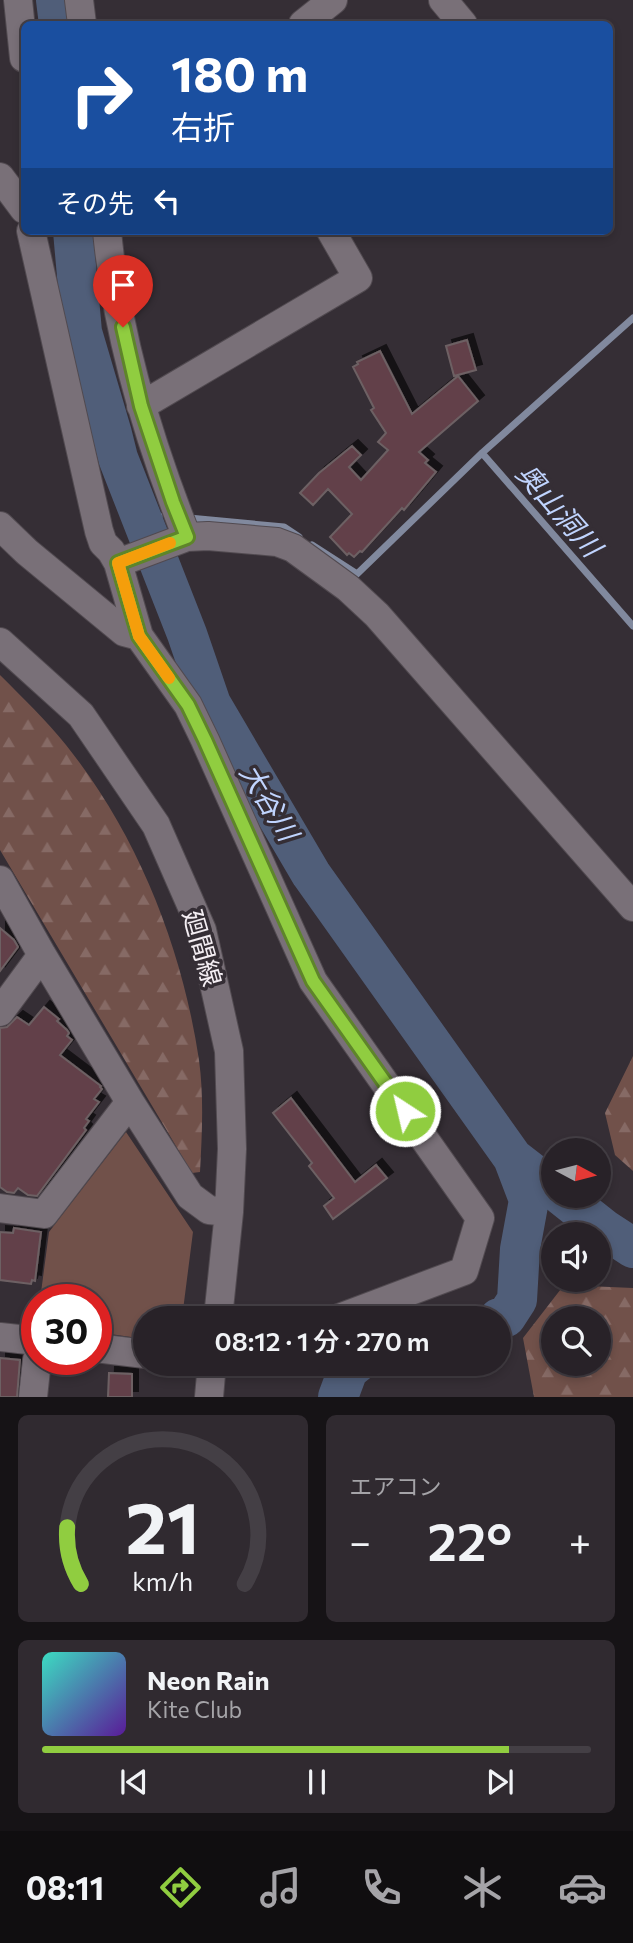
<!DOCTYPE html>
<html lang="ja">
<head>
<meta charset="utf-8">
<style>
  body { margin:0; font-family:Commissioner,"Noto Sans JP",sans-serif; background:#302a30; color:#f1f3f6; height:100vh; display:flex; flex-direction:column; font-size:26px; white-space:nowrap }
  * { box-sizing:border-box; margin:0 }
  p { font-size:23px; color:#a5a4a8 }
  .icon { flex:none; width:38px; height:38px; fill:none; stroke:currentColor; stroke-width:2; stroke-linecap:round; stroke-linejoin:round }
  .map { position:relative; height:1397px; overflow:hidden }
  .side { display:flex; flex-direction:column; gap:18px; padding:18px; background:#161316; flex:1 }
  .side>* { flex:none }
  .top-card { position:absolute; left:21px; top:21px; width:592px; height:214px; border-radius:10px; box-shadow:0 4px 10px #0003,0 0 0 2px #443f45; background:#1a4fa0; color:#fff; overflow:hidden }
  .needle { width:46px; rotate:97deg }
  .controls { position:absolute; left:541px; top:1138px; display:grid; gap:14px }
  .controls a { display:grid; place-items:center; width:70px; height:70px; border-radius:50%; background:#282228; box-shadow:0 4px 10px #0003,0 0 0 2px #443f45; font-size:35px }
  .speed { position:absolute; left:21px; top:1284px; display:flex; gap:14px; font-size:35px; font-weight:700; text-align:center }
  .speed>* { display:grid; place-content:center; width:91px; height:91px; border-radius:50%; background:#282228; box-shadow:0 4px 10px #0003,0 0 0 2px #443f45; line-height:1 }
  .speed .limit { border:10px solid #d22; background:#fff; color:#111 }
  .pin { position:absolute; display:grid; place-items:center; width:60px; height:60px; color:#fff; margin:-72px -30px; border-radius:50% 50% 50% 0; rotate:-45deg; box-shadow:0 0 7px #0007 }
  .pin .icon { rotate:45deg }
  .me { position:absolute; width:77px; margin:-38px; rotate:325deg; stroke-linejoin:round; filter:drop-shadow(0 0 5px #0008) }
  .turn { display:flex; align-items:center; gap:24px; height:147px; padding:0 35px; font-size:32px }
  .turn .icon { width:91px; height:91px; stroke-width:2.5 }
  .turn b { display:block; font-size:49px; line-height:60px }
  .then { display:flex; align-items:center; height:66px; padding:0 35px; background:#0003; gap:14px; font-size:26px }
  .big { font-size:52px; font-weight:600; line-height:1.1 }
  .side .card { flex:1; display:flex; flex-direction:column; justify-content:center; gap:10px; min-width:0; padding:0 24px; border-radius:10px; background:#302a30 }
  .side .dial { align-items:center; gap:0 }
  .dial svg { height:182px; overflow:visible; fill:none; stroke:#443f45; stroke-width:7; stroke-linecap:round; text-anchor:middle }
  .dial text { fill:#f1f3f6; stroke:none }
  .song { display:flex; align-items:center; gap:21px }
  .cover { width:84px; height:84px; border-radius:10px; background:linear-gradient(135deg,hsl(170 70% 55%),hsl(270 70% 35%)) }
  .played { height:7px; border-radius:4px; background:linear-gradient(90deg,#90cd40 85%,#443f45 85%) }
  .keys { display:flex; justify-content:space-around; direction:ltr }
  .heat { display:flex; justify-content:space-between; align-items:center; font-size:38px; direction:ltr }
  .side .tiles { flex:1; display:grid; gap:18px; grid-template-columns:1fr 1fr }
  .card:last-child { grid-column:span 2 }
  .trip { position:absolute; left:133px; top:1306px; width:378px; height:70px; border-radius:35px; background:#282228; box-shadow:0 4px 10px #0003,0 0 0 2px #443f45; font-weight:600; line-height:70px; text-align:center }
  .tabs { display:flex; height:112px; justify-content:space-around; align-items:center; background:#100e10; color:#a5a4a8 }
  .tabs .icon { width:49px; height:49px }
  .tabs .on { color:#90cd40 }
  .tabs b { font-size:32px; color:#f1f3f6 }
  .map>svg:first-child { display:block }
  .forest { fill:url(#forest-firs); fill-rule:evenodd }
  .green { fill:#71514a }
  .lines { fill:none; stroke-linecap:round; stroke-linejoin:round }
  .stream { stroke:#81899e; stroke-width:7 }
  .river { stroke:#505e79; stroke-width:40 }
  .building { fill:#62414a; stroke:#6d6164; stroke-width:2; filter:url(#shadow) }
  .minor-casing { stroke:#514a50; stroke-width:30 }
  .minor { stroke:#797078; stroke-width:28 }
  .route-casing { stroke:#5e852a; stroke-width:18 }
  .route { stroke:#90cd40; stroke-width:12 }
  .slow { stroke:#f59e0b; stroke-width:12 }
  .labels { text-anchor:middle; stroke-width:7; stroke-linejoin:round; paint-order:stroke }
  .street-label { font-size:26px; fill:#f4eef3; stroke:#352e35 }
  .water-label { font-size:28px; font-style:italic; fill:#c0d4fe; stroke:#352e35 }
</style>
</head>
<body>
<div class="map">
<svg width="633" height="1397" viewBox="0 0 633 1397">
  <defs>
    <pattern id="forest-firs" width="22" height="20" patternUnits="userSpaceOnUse" patternTransform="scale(1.75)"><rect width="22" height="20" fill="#71514a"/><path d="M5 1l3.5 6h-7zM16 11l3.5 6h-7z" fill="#866a65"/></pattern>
    <filter id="shadow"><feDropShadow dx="6" dy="-6" stdDeviation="0" flood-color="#0009"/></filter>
  </defs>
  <rect width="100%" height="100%" fill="#352e35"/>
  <!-- forest -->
  <path class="forest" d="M0,675C23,698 46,720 66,745C138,835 182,947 199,1060C204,1097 202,1135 200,1172L192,1173L0,850Z
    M633,1056V1171L615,1155L605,1113Z
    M564,1285L633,1288V1397H534L523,1338ZM553,1318H598V1363H553Z"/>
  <!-- green -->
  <path class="green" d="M126,1132L193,1232L182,1318H145V1339L96,1332V1300H40L49,1232Z"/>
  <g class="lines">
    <!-- stream -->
    <path class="stream" d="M482,453L633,626
      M139,514L159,516
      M189,518L284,527L299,537
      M312,545L357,574L482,453L633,318"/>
    <!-- river -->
    <path class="river" d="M56,0L59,24
      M73,231L82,332L112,434L118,458L187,634L211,704L311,874L513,1158L553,1189
      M561,1195L604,1229L633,1248
      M499,1318L506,1317L517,1300L520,1249L529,1200L513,1158
      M338,1397L348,1370L357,1363"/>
  </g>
  <!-- building -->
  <path class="building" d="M467,340L476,370L454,376L446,346Z
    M380,351L412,414L458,376L478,401L419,452L428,460L425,463L436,472L404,510L402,508L362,552L360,551L354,557L349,553L347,555L330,537L352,514L328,489L313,505L300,493L319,473L352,446L361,455L349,467L361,480L388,450L378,442L386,433L371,410L374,408L353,367L358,364L357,362Z
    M0,928L14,940L18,947L0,971Z
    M44,1007L59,1019L57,1021L67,1030L69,1033L67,1036L72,1040L60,1055L101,1086L100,1087L102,1089L94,1099L99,1102L86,1119L89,1121L84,1128L86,1130L37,1196L28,1195L18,1188L14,1193L7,1192L0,1187V1028L7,1027L17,1017L29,1025Z
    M291,1098L355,1182L376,1165L387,1178L333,1219L324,1206L334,1198L309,1166L312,1163L273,1113Z
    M14,1228L41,1232L35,1281L32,1280L31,1284L0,1280V1232L13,1233Z
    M0,1358L20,1360L17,1397H0Z
    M109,1373L132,1374V1397H108Z"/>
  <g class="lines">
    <!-- minor casing -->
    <g class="minor-casing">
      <path id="minor" d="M18,0L24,58
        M79,0L82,24
        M443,0L463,24
        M303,24L333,0
        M0,177L24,209
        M31,231L99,531L103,543L111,551L118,563L139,636L188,705L205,740L313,981L480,1218L464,1271L339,1318
        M107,231C117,336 148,439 187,537
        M141,406L358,278L331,231
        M0,526L27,552L124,632L139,636
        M118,563L187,537L208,536L277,542L293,548L348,588L377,615L633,907
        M0,642L81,715L156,825L202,930L229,1051L232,1149L229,1212L218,1318
        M0,880L42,955L130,1102L190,1196L209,1210L229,1212
        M0,1012L42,955
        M0,1208L44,1214L130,1102
        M0,1337L37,1341
        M96,1348L145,1354
        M33,1397L37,1360
        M209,1397L212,1363"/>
    </g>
    <!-- minor -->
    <use href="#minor" class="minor"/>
  </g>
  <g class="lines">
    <!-- route casing -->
    <g class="route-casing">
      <path id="route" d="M123,327L141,406L173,502L187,537L118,563L139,636L188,705L205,740L313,981L405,1111"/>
    </g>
    <!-- route -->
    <use href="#route" class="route"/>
    <!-- slow -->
    <path class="slow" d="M169,678L139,636L118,563L170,543"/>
  </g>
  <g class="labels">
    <!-- street labels -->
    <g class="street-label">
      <text transform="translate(202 948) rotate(74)" y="9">廻間線</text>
    </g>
    <!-- water labels -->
    <g class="water-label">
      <text transform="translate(559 510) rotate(49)" y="10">奥山洞川</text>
      <text transform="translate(269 802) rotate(59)" y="10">大谷川</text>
    </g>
  </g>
</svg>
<div class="controls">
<a><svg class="needle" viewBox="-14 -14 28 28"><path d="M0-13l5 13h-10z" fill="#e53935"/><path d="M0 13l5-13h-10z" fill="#a5a4a8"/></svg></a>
<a><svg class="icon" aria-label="sound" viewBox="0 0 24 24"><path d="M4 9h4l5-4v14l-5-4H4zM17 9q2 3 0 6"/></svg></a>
<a><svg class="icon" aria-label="search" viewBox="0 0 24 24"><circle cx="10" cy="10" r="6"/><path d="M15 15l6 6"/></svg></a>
</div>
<div class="speed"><div class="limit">30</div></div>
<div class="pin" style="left:123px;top:327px;background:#d93025"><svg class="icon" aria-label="arrive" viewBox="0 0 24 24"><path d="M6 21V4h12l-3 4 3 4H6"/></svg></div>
<svg class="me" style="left:405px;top:1111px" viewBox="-20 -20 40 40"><circle r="17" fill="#90cd40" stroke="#fff" stroke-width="3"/><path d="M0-11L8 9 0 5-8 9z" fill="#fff"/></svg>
<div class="trip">08:12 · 1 分 · 270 m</div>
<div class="top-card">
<div class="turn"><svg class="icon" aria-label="right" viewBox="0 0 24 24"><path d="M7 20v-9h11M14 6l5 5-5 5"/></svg><div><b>180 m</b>右折</div></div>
<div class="then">その先<svg class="icon" aria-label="left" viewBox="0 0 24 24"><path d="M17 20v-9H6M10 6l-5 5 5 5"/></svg></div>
</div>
</div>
<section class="side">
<div class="tiles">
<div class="card dial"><svg viewBox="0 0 100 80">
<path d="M14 69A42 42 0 1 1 86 69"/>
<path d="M14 69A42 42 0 0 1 8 44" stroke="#90cd40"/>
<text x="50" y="56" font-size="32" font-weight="700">21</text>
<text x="50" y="72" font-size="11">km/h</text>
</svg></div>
<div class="card"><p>エアコン</p>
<div class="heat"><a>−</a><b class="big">22°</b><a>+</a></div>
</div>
<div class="card">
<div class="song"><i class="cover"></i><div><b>Neon Rain</b><p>Kite Club</p></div></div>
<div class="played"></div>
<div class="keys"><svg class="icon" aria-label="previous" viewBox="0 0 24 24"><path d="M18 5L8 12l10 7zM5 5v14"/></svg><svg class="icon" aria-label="pause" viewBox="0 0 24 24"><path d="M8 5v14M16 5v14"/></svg><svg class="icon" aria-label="next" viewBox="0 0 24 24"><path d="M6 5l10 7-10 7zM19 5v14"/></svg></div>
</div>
</div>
</section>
<nav class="tabs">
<b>08:11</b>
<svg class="icon on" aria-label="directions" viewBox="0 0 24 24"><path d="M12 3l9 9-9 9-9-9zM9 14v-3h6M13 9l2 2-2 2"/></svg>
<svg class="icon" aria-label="music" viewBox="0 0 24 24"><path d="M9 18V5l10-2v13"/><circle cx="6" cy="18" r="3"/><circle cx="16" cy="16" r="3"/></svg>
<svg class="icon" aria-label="phone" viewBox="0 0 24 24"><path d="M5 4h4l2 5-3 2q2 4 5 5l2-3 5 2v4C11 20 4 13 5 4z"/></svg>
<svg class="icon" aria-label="climate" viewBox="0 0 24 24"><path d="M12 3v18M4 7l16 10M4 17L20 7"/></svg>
<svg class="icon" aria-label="car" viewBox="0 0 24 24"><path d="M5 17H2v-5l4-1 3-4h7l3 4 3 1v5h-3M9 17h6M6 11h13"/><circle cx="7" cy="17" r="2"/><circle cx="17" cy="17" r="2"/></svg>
</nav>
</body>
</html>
